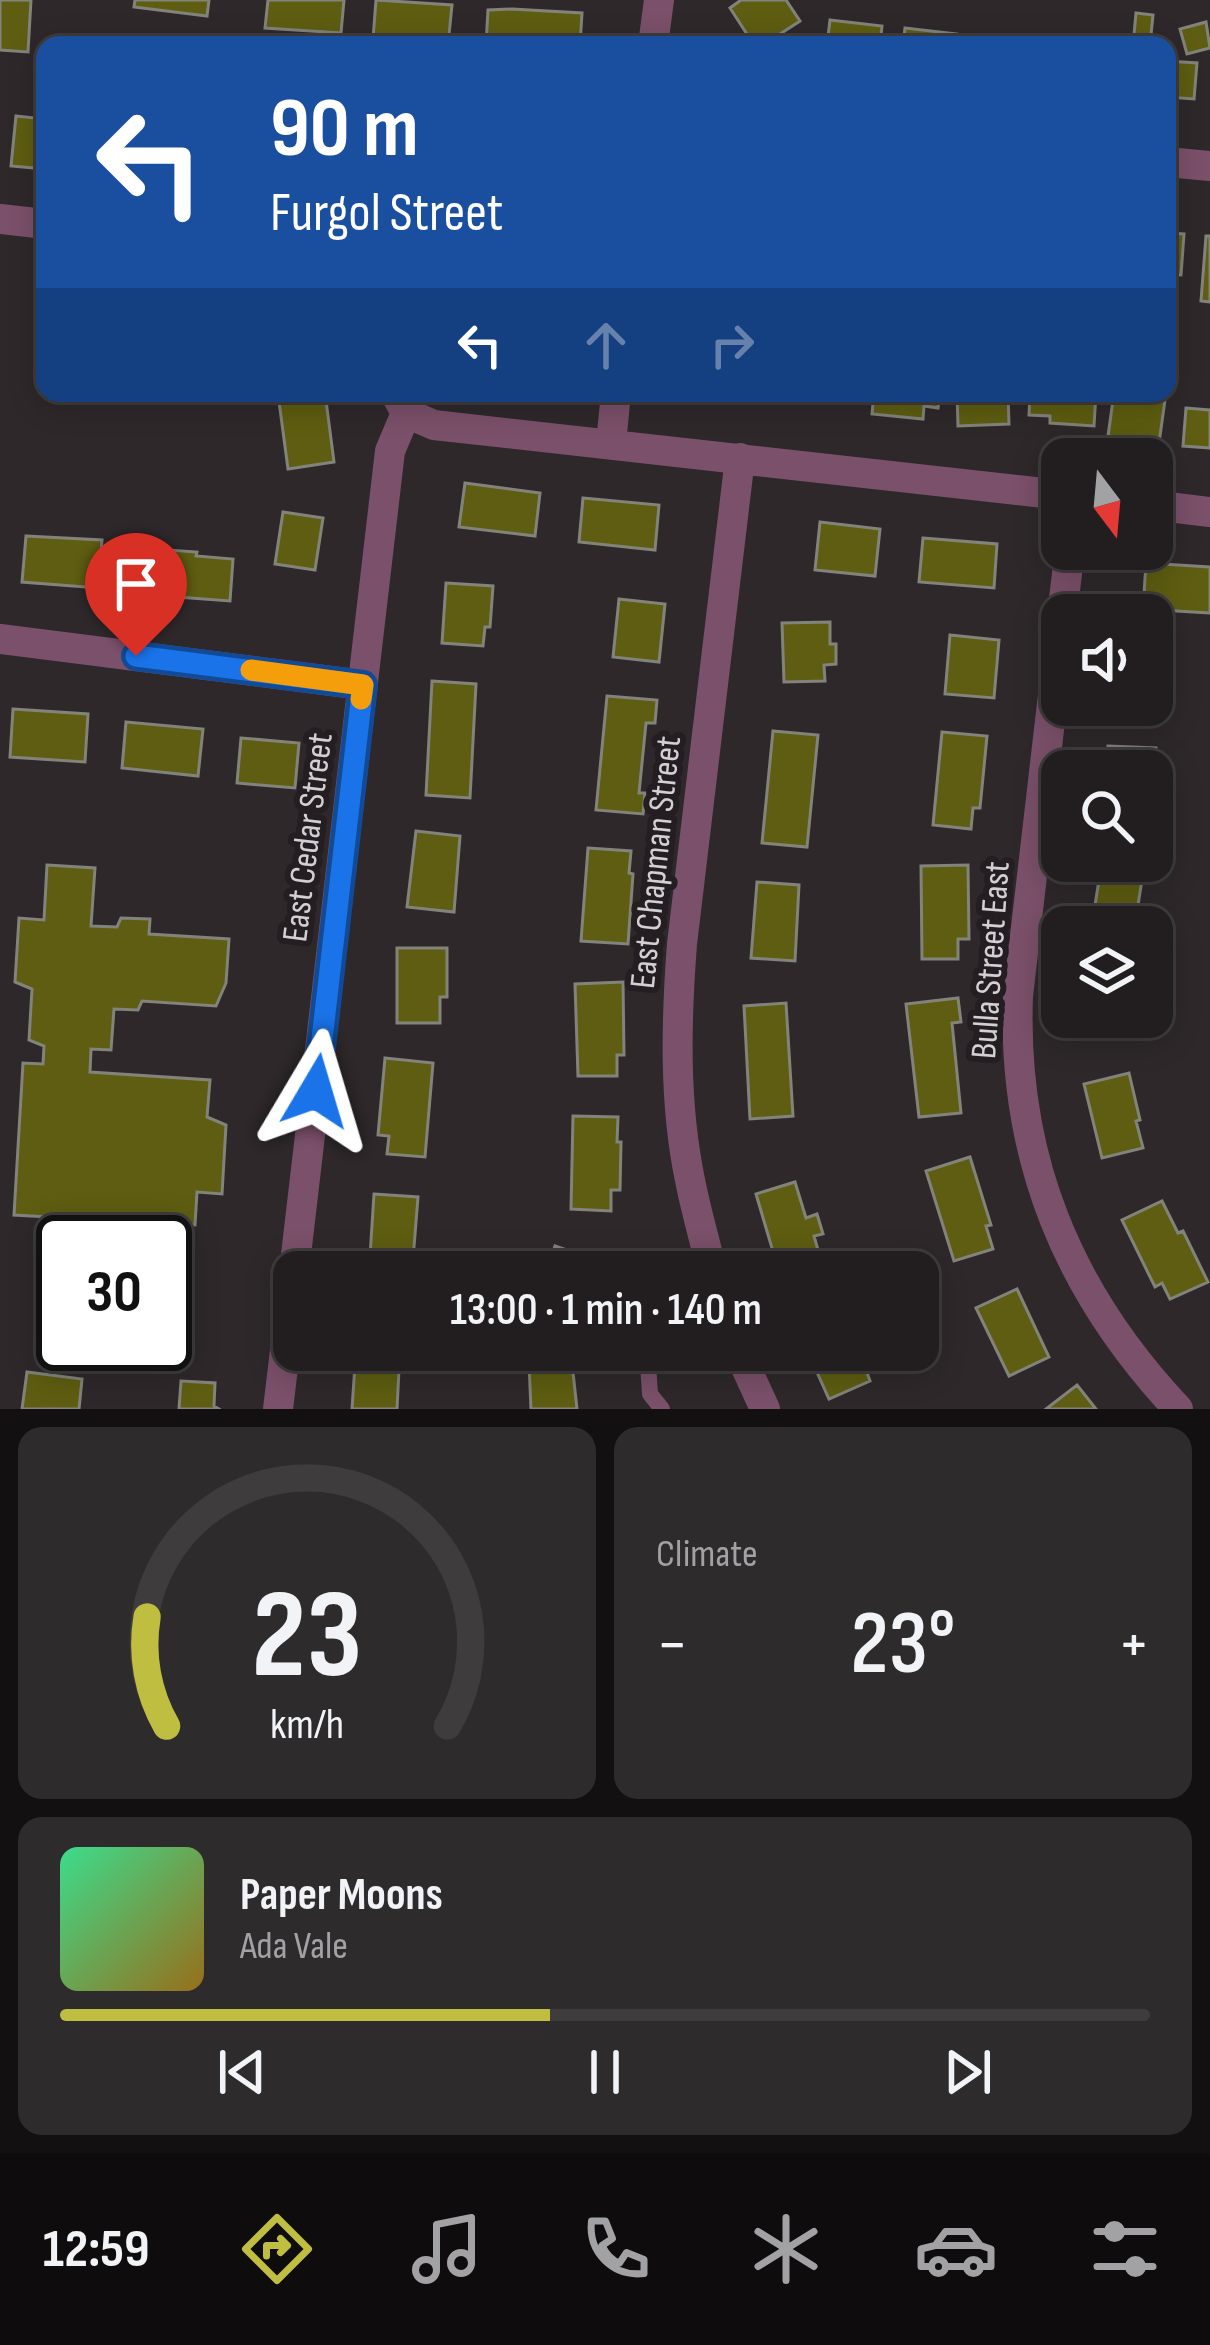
<!DOCTYPE html>
<html lang="en">
<head>
<meta charset="utf-8">
<style>
  body { margin:0; font-family:"Sofia Sans Condensed",sans-serif; background:#2e2b2d; color:#f1f3f6; height:100vh; display:flex; flex-direction:column; font-size:45px; white-space:nowrap }
  * { box-sizing:border-box; margin:0 }
  p { font-size:39px; color:#a2a2a5 }
  .icon { flex:none; width:66px; height:66px; fill:none; stroke:currentColor; stroke-width:2; stroke-linecap:round; stroke-linejoin:round }
  .map { position:relative; height:1409px; overflow:hidden }
  .side { display:flex; flex-direction:column; gap:18px; padding:18px; background:#131012; flex:1 }
  .side>* { flex:none }
  .hud { position:absolute; left:36px; top:36px; width:1140px; height:366px; border-radius:24px; box-shadow:0 6px 30px #0003,0 0 0 3px #3f3c3e; background:#1a4fa0; color:#fff; overflow:hidden }
  .needle { width:78px; rotate:164deg }
  .buttons { position:absolute; left:1041px; top:438px; display:grid; gap:24px }
  .buttons a { display:grid; place-items:center; width:132px; height:132px; border-radius:24px; background:#221e20; box-shadow:0 6px 30px #0003,0 0 0 3px #3f3c3e; font-size:60px }
  .speed { position:absolute; left:36px; top:1215px; display:flex; gap:24px; font-size:60px; font-weight:700; text-align:center }
  .speed>* { display:grid; place-content:center; width:156px; height:156px; border-radius:50%; background:#221e20; box-shadow:0 6px 30px #0003,0 0 0 3px #3f3c3e; line-height:1 }
  .speed .limit { border:6px solid #111; border-radius:18px; background:#fff; color:#111 }
  .pin { position:absolute; display:grid; place-items:center; width:102px; height:102px; color:#fff; margin:-123px -51px; border-radius:50% 50% 50% 0; rotate:-45deg; box-shadow:0 0 12px #0007 }
  .pin .icon { rotate:45deg }
  .me { position:absolute; width:132px; margin:-66px; rotate:7deg; stroke-linejoin:round; filter:drop-shadow(0 0 9px #0008) }
  .turn { display:flex; align-items:center; gap:42px; height:252px; padding:0 36px; font-size:54px }
  .turn .icon { width:156px; height:156px; stroke-width:2.5 }
  .turn b { display:block; font-size:84px; line-height:102px }
  .lanes { display:flex; align-items:center; height:114px; padding:0 36px; background:#0003; justify-content:center; gap:60px; direction:ltr }
  .lanes .off { opacity:.35 }
  .big { font-size:90px; font-weight:600; line-height:1.1 }
  .side .tile { flex:1; display:flex; flex-direction:column; justify-content:center; gap:18px; min-width:0; padding:0 42px; border-radius:24px; background:#2e2b2d }
  .side .dial { align-items:center; gap:0 }
  .dial svg { height:312px; overflow:visible; fill:none; stroke:#3f3c3e; stroke-width:7; stroke-linecap:round; text-anchor:middle }
  .dial text { fill:#f1f3f6; stroke:none }
  .song { display:flex; align-items:center; gap:36px }
  .cover { width:144px; height:144px; border-radius:18px; background:linear-gradient(135deg,hsl(150 70% 55%),hsl(40 70% 35%)) }
  .played { height:12px; border-radius:6px; background:linear-gradient(90deg,#c0be41 45%,#3f3c3e 45%) }
  .keys { display:flex; justify-content:space-around; direction:ltr }
  .heat { display:flex; justify-content:space-between; align-items:center; font-size:66px; direction:ltr }
  .side .tiles { flex:1; display:grid; gap:18px; grid-template-columns:1fr 1fr }
  .tile:last-child { grid-column:span 2 }
  .trip { position:absolute; left:273px; top:1251px; width:666px; height:120px; border-radius:24px; background:#221e20; box-shadow:0 6px 30px #0003,0 0 0 3px #3f3c3e; font-weight:600; line-height:120px; text-align:center }
  .tab-bar { display:flex; height:192px; justify-content:space-around; align-items:center; background:#0e0c0d; color:#a2a2a5 }
  .tab-bar .icon { width:84px; height:84px }
  .tab-bar .active { color:#c0be41 }
  .tab-bar b { font-size:54px; color:#f1f3f6 }
  .map>svg:first-child { display:block }
  .building { fill:#5e5d11; stroke:#82837b; stroke-width:3 }
  .lines { fill:none; stroke-linecap:round; stroke-linejoin:round }
  .lane { stroke:#7b506a; stroke-width:16 }
  .street { stroke:#7b506a; stroke-width:30 }
  .route-casing { stroke:#114b97; stroke-width:30 }
  .route { stroke:#1a73e8; stroke-width:21 }
  .slow { stroke:#f59e0b; stroke-width:21 }
  .labels { text-anchor:middle; stroke-width:12; stroke-linejoin:round; paint-order:stroke }
  .street-label { font-size:36px; fill:#d4d0d2; stroke:#241e22 }
</style>
</head>
<body>
<div class="map">
<svg width="1210" height="1409" viewBox="0 0 1210 1409">
  <rect width="100%" height="100%" fill="#2e282b"/>
  <!-- building -->
  <path class="building" d="M0,0H31L28,52L0,50Z
    M135,0H209L207,16L134,7Z
    M268,0H344L341,33L265,28Z
    M376,0L452,5L448,45L373,39Z
    M741,0H786L800,21L763,45H754L730,8Z
    M512,9L582,13L580,45H486L488,10Z
    M1136,13L1153,15L1150,45H1133Z
    M830,20L882,26L880,45H827Z
    M1206,22L1210,48L1187,54L1180,29Z
    M905,28L957,34L956,45H903Z
    M974,36H1039V45H974Z
    M1167,61L1197,63L1194,99L1167,97V100Z
    M16,116L45,119V169L11,166Z
    M1167,233L1184,234L1181,275L1167,274Z
    M1206,236H1210V302L1201,301Z
    M325,393L334,462L288,469L278,394Z
    M796,393H848V399L796,396Z
    M874,393H940L938,408L924,406L923,419L872,414Z
    M957,393H1008L1009,424L958,426Z
    M1030,393H1096L1094,426L1050,423V416L1029,415Z
    M1114,393H1166L1159,443L1108,436Z
    M1186,408L1210,410V448L1183,446Z
    M465,483L540,493L535,536L459,527Z
    M583,498L659,505L655,550L579,542Z
    M283,512L323,518L315,570L275,564Z
    M820,522L880,529L875,576L815,570Z
    M26,536L102,540L98,588L22,582Z
    M923,538L997,544L994,588L919,582Z
    M140,548L197,552L196,556L233,559L230,601L137,594Z
    M1146,563L1210,567V613L1143,609Z
    M446,583L493,586L490,627H485L483,646L442,643Z
    M619,599L665,604L659,662L613,657Z
    M830,622V644H836V664L824,665L825,681L784,682L782,623Z
    M950,635L999,640L994,698L945,694Z
    M1152,657L1167,658L1162,717L1112,714L1113,705H1152Z
    M432,681L476,684L470,798L426,795Z
    M607,696L657,700L655,723H646L639,793H645L643,814L596,810Z
    M13,709L88,714L85,762L10,757Z
    M126,722L203,729L198,776L122,768Z
    M773,731L818,735L807,847L762,843Z
    M942,732L987,736L980,808H973L971,829L933,825Z
    M241,738L299,743L295,788L237,783Z
    M1108,746L1156,748L1155,789H1152V771H1107Z
    M416,831L460,836L454,912L407,907Z
    M588,848L631,851L629,873L633,874L628,944L581,941Z
    M1102,861H1145L1135,924L1093,918Z
    M47,865L95,868L91,926L117,927L121,918L150,919L149,934L229,939L226,983L216,1006L142,1001L138,1010L114,1009L111,1050L91,1049L90,1072L210,1080L207,1117L226,1125L222,1194L197,1192L195,1225L14,1215L23,1063L43,1064L44,1046L29,1040L32,989L15,982L19,918L44,920Z
    M968,865L969,939H958V959H922L921,866Z
    M757,882L799,885L795,961L751,958Z
    M397,948H447V997H440V1023H397Z
    M623,982L624,1055H617V1076H578L575,984Z
    M958,998L961,1022L952,1023L961,1113L919,1117L906,1004Z
    M786,1003L793,1116L750,1119L744,1006Z
    M1082,1017H1126V1036L1081,1035Z
    M385,1058L433,1063L425,1157L387,1154L389,1136L378,1135Z
    M1129,1073L1140,1120L1136,1121L1143,1148L1102,1158L1084,1084Z
    M573,1116L618,1117L617,1142H621L620,1190H611V1211L571,1209Z
    M970,1157L991,1225L986,1226L993,1249L954,1261L926,1171Z
    M795,1182L806,1218L817,1214L823,1234L814,1236L824,1271L779,1272L756,1194Z
    M374,1194L418,1197L412,1272H369Z
    M1162,1201L1178,1233L1183,1231L1208,1282L1170,1299L1162,1283L1155,1287L1122,1220Z
    M555,1246L599,1261L595,1272H546Z
    M1017,1289L1049,1357L1009,1376L976,1308Z
    M356,1350H400L397,1409H352Z
    M807,1350H859L870,1381L829,1399Z
    M572,1363L577,1409H531L529,1364Z
    M27,1372L82,1379L79,1409H22Z
    M181,1381L215,1383L214,1406L219,1409H179Z
    M1077,1385L1096,1409H1046Z"/>
  <g class="lines">
    <!-- lane -->
    <path class="lane" d="M678,1272L707,1252
      M647,1350L650,1394L662,1409"/>
    <!-- street -->
    <path class="street" d="M653,45L659,0
      M1167,162L1210,166
      M0,219L45,224
      M395,393L406,413L434,425L1062,495
      M611,443L616,393
      M1152,505L1210,512
      M1062,615L1070,549
      M1062,618L1018,996C1012,1158 1068,1292 1178,1409
      M0,639L363,685
      M294,1272L390,451L406,413
      M712,1272C705,1241 696,1211 690,1180C674,1103 676,1022 682,944L740,458
      M738,1350L765,1409
      M278,1409L294,1276"/>
  </g>
  <g class="lines">
    <!-- route casing -->
    <g class="route-casing">
      <path id="route" d="M136,656L363,685L316,1091"/>
    </g>
    <!-- route -->
    <use href="#route" class="route"/>
    <!-- slow -->
    <path class="slow" d="M251,670L363,685L361,699"/>
  </g>
  <g class="labels">
    <!-- street labels -->
    <g class="street-label">
      <text transform="translate(306 837) rotate(-83)" y="13">East Cedar Street</text>
      <text transform="translate(654 862) rotate(-84)" y="13">East Chapman Street</text>
      <text transform="translate(989 960) rotate(-86)" y="13">Bulla Street East</text>
    </g>
  </g>
</svg>
<div class="buttons">
<a><svg class="needle" viewBox="-14 -14 28 28"><path d="M0-13l5 13h-10z" fill="#e53935"/><path d="M0 13l5-13h-10z" fill="#a2a2a5"/></svg></a>
<a><svg class="icon" aria-label="sound" viewBox="0 0 24 24"><path d="M4 9h4l5-4v14l-5-4H4zM17 9q2 3 0 6"/></svg></a>
<a><svg class="icon" aria-label="search" viewBox="0 0 24 24"><circle cx="10" cy="10" r="6"/><path d="M15 15l6 6"/></svg></a>
<a><svg class="icon" aria-label="layers" viewBox="0 0 24 24"><path d="M12 4l9 5-9 5-9-5zM3 14l9 5 9-5"/></svg></a>
</div>
<div class="speed"><div class="limit">30</div></div>
<div class="pin" style="left:136px;top:656px;background:#d93025"><svg class="icon" aria-label="arrive" viewBox="0 0 24 24"><path d="M6 21V4h12l-3 4 3 4H6"/></svg></div>
<svg class="me" style="left:316px;top:1091px" viewBox="-20 -20 40 40"><path d="M0-17L14 15 0 8-14 15z" fill="#1a73e8" stroke="#fff" stroke-width="4"/></svg>
<div class="trip">13:00 · 1 min · 140 m</div>
<div class="hud">
<div class="turn"><svg class="icon" aria-label="left" viewBox="0 0 24 24"><path d="M17 20v-9H6M10 6l-5 5 5 5"/></svg><div><b>90 m</b>Furgol Street</div></div>
<div class="lanes"><svg class="icon" aria-label="left" viewBox="0 0 24 24"><path d="M17 20v-9H6M10 6l-5 5 5 5"/></svg><svg class="icon off" aria-label="ahead" viewBox="0 0 24 24"><path d="M12 20V5M6 11l6-6 6 6"/></svg><svg class="icon off" aria-label="right" viewBox="0 0 24 24"><path d="M7 20v-9h11M14 6l5 5-5 5"/></svg></div>
</div>
</div>
<section class="side">
<div class="tiles">
<div class="tile dial"><svg viewBox="0 0 100 80">
<path d="M14 69A42 42 0 1 1 86 69"/>
<path d="M14 69A42 42 0 0 1 9 41" stroke="#c0be41"/>
<text x="50" y="56" font-size="32" font-weight="700">23</text>
<text x="50" y="72" font-size="11">km/h</text>
</svg></div>
<div class="tile"><p>Climate</p>
<div class="heat"><a>−</a><b class="big">23°</b><a>+</a></div>
</div>
<div class="tile">
<div class="song"><i class="cover"></i><div><b>Paper Moons</b><p>Ada Vale</p></div></div>
<div class="played"></div>
<div class="keys"><svg class="icon" aria-label="previous" viewBox="0 0 24 24"><path d="M18 5L8 12l10 7zM5 5v14"/></svg><svg class="icon" aria-label="pause" viewBox="0 0 24 24"><path d="M8 5v14M16 5v14"/></svg><svg class="icon" aria-label="next" viewBox="0 0 24 24"><path d="M6 5l10 7-10 7zM19 5v14"/></svg></div>
</div>
</div>
</section>
<nav class="tab-bar">
<b>12:59</b>
<svg class="icon active" aria-label="directions" viewBox="0 0 24 24"><path d="M12 3l9 9-9 9-9-9zM9 14v-3h6M13 9l2 2-2 2"/></svg>
<svg class="icon" aria-label="music" viewBox="0 0 24 24"><path d="M9 18V5l10-2v13"/><circle cx="6" cy="18" r="3"/><circle cx="16" cy="16" r="3"/></svg>
<svg class="icon" aria-label="phone" viewBox="0 0 24 24"><path d="M5 4h4l2 5-3 2q2 4 5 5l2-3 5 2v4C11 20 4 13 5 4z"/></svg>
<svg class="icon" aria-label="climate" viewBox="0 0 24 24"><path d="M12 3v18M4 7l16 10M4 17L20 7"/></svg>
<svg class="icon" aria-label="car" viewBox="0 0 24 24"><path d="M5 17H2v-5l4-1 3-4h7l3 4 3 1v5h-3M9 17h6M6 11h13"/><circle cx="7" cy="17" r="2"/><circle cx="17" cy="17" r="2"/></svg>
<svg class="icon" aria-label="filters" viewBox="0 0 24 24"><path d="M4 7h16M4 17h16"/><circle cx="9" cy="7" r="2"/><circle cx="15" cy="17" r="2"/></svg>
</nav>
</body>
</html>
